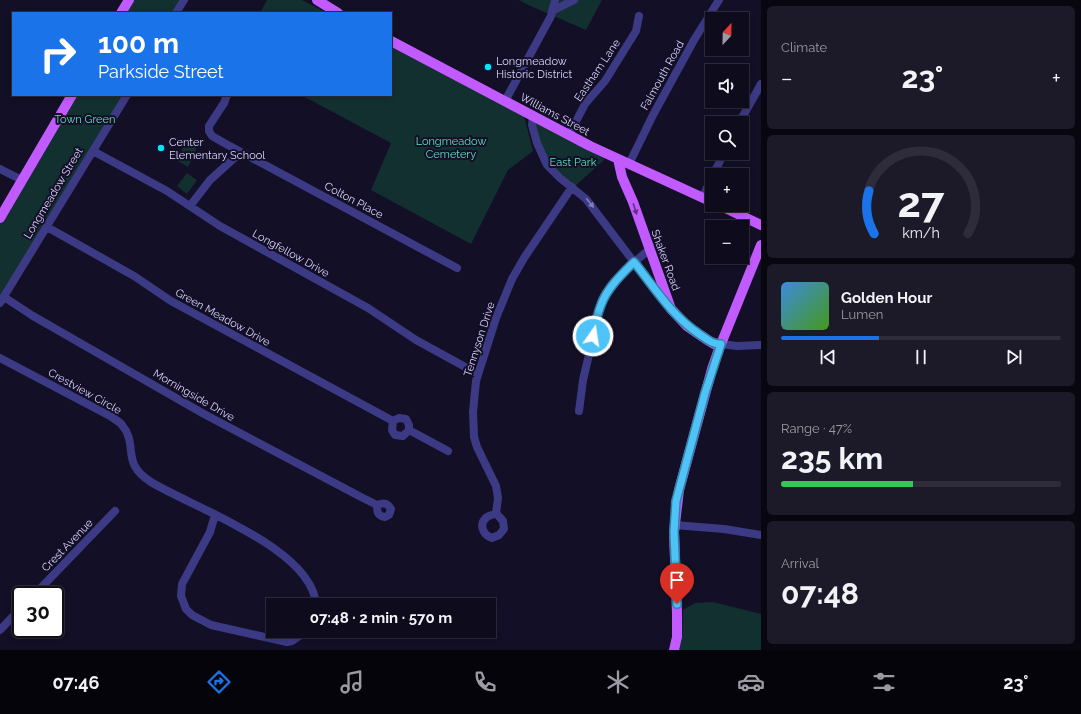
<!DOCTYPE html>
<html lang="en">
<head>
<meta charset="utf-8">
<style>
  body { margin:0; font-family:Raleway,sans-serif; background:#1c1929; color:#f1f3f6; height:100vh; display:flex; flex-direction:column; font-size:15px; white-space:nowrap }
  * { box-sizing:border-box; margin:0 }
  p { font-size:13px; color:#9b9ba3 }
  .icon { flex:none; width:22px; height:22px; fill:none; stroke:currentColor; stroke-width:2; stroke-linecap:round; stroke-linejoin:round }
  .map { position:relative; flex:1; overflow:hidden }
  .details { display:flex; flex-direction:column; gap:6px; padding:6px; background:#08060f; width:320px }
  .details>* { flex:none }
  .guide { position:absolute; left:12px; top:12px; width:380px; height:84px; border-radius:0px; box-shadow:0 2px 6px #0003,0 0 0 1px #2e2b3b; background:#1a73e8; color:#fff; overflow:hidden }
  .needle { width:26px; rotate:22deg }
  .controls { position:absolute; left:705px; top:12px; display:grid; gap:8px }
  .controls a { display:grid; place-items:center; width:44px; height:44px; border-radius:0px; background:#0e0b1c; box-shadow:0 2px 6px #0003,0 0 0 1px #2e2b3b; font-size:20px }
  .speed { position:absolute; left:12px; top:586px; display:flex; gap:8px; font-size:20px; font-weight:700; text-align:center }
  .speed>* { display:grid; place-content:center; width:52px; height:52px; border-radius:50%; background:#0e0b1c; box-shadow:0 2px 6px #0003,0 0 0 1px #2e2b3b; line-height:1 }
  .speed .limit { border:2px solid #111; border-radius:6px; background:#fff; color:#111 }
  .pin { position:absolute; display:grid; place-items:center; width:34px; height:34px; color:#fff; margin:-41px -17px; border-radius:50% 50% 50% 0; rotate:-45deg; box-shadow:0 0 4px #0007 }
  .pin .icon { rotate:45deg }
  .me { position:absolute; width:44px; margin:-22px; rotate:13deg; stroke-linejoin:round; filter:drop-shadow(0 0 3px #0008) }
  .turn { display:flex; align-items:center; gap:14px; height:84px; padding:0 20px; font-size:18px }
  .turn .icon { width:52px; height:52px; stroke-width:2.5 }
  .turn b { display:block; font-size:28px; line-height:34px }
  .big { font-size:30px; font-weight:700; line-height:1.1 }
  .details .widget { flex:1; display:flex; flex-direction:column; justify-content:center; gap:6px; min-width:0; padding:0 14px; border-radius:6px; background:#1c1929 }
  .details .dial { align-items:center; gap:0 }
  .dial svg { height:104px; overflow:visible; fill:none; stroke:#2e2b3b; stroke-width:7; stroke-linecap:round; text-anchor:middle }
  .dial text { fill:#f1f3f6; stroke:none }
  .song { display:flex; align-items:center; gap:12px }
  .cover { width:48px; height:48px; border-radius:6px; background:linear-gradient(135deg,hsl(210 70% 55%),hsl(100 70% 35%)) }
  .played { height:4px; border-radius:2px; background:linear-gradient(90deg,#1a73e8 35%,#2e2b3b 35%) }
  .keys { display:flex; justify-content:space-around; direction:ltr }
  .heat { display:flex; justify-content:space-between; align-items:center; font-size:22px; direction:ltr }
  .charge { height:6px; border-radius:3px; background:linear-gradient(90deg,#34c759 47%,#2e2b3b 0) }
  .trip { position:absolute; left:266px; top:598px; width:230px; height:40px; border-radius:0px; background:#0e0b1c; box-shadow:0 2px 6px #0003,0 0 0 1px #2e2b3b; font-weight:700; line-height:40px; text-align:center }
  .dock { display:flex; height:64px; justify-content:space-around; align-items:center; background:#06040b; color:#9b9ba3 }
  .dock .icon { width:28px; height:28px }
  .dock .selected { color:#1a73e8 }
  .dock b { font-size:18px; color:#f1f3f6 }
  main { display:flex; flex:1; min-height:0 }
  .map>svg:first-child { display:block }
  .green { fill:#12302f }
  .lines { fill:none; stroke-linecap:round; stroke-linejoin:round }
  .minor { stroke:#3d3a85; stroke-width:8 }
  .major { stroke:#c25bff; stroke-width:10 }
  .oneway { fill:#837fbc }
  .oneway2 { fill:#623188 }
  .route-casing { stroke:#337fa1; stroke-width:10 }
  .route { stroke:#4fc3f7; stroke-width:7 }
  .poi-dot { fill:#00e5ff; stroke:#130f26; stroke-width:1.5 }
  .labels { text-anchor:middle; stroke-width:4; stroke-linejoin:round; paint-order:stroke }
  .poi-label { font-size:11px; fill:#d9d4ff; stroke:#130f26; text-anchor:start }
  .street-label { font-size:11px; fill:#d9d4ff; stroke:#130f26 }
  .park-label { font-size:11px; fill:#5fe0c0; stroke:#130f26 }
</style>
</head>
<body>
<main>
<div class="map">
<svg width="761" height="650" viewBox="0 0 761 650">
  <rect width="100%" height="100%" fill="#130f26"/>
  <!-- green -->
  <path class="green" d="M129,0H184L176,13H121Z
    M267,0H302L327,13H260Z
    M519,0H602L586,30L528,5Z
    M391,47L524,116L533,151L508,170L471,244L371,190L391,143L301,95H391Z
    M72,95H127L0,303V218Z
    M536,123L605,159L575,186L546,161L534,125Z
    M189,137L194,140L196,150L188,167L176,160Z
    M187,173L197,180L187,194L177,186Z
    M713,602L761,614V650H679L682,637L683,610L695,603Z"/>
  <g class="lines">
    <!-- minor -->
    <path class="minor" d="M552,11L574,0
      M176,13L184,0
      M227,95L224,103L209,126V131L212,136L226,144L457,268
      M505,101L551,16L555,0
      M533,116L532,125L537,143L547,165L560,178L586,199L669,308
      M739,123L761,84
      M569,135L585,104L605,81L636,31L639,16
      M93,151L167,191L220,226L368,308L416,340L478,374
      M629,164L653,115L694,40L719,0
      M0,169L22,180
      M713,175L724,153
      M703,197L712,176
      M190,206L210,180L241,152
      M47,227L134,276L171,301L393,421L392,430L395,435L403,436L409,430L448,451
      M4,297L33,316L204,414L361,497L377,505C383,503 387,502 391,509L389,515L385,517C377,516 377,511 377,505
      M0,303L127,95
      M721,344L737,346L761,345
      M0,358L110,416C114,419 119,421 122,425C139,445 120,463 151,482C194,508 313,549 316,605
      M579,411L583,380L601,304C611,282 630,265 649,250
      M393,421L399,418L406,419L409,425V430
      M496,513L498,498L496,486L477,447L474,437L473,412L476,381L496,318L512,279L524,258L572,187
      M496,513L503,521L504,529L499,535L492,538C483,535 478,524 487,517C490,515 493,515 496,513Z
      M215,515L210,532L182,584L181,596L186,609L192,615L211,625L287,642L292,641L307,631
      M674,525L724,529L761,535
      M34,595L115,511
      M0,630L21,608"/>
    <!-- major -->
    <path class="major" d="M317,0L338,13
      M121,13L129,0
      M391,41L590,146L712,202
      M618,159L622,177L633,202L671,309L687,326L709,341L714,344H721
      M719,205L761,225
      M0,218L72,95
      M674,650L677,637V613L674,532L679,490L712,369L719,349L761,245"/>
  </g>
  <!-- one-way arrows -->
  <defs><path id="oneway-solid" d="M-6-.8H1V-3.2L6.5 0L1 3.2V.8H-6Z"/></defs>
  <use class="oneway" href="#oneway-solid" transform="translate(590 203) rotate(51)"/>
  <use class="oneway2" href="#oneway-solid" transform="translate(635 209) rotate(72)"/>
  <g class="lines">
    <!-- route casing -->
    <g class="route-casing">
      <path id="route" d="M593,336C595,325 597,315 601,305C607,288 622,274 634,262C655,288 671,315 699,334C707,339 711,344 721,344L705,393L676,501L674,532L677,604"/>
    </g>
    <!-- route -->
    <use href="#route" class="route"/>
  </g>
  <!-- markers -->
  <g class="poi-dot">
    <circle cx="488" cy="67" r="4"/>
    <circle cx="161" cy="148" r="4"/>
  </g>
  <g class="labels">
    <!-- poi labels -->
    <g class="poi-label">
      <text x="496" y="65">Longmeadow<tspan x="496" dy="13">Historic District</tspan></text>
      <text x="169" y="146">Center<tspan x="169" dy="13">Elementary School</tspan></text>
    </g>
    <!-- street labels -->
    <g class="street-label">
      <text transform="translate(597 70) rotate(-56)" y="4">Eastham Lane</text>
      <text transform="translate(662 75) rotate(-61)" y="4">Falmouth Road</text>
      <text transform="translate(555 114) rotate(28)" y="4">Williams Street</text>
      <text transform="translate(53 193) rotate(-59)" y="4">Longmeadow Street</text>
      <text transform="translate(354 200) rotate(28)" y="4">Colton Place</text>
      <text transform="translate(291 253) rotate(29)" y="4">Longfellow Drive</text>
      <text transform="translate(666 260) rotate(70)" y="4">Shaker Road</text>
      <text transform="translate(223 317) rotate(29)" y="4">Green Meadow Drive</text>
      <text transform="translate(479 339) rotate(-72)" y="4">Tennyson Drive</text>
      <text transform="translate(85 391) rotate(29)" y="4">Crestview Circle</text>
      <text transform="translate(194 395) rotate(30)" y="4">Morningside Drive</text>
      <text transform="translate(67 545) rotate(-46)" y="4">Crest Avenue</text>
    </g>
    <!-- park labels -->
    <g class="park-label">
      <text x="85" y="123">Town Green</text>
      <text x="451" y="145">Longmeadow<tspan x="451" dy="13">Cemetery</tspan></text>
      <text x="573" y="166">East Park</text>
    </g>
  </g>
</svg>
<div class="controls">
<a><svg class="needle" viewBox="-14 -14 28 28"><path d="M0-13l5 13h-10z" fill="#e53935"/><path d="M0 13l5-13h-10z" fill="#9b9ba3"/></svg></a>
<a><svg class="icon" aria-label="sound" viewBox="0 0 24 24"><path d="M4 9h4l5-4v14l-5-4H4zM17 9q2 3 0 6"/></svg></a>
<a><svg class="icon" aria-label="search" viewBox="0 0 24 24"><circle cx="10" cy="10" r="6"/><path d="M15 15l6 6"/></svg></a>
<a>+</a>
<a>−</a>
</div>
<div class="speed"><div class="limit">30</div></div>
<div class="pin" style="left:677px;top:604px;background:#d93025"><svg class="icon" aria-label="arrive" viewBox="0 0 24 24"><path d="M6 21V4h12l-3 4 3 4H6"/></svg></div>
<svg class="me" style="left:593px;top:336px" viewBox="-20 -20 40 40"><circle r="17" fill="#4fc3f7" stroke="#fff" stroke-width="3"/><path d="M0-11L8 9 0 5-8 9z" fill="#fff"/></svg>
<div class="trip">07:48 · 2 min · 570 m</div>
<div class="guide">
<div class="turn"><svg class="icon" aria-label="right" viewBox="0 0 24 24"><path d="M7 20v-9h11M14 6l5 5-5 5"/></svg><div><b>100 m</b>Parkside Street</div></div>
</div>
</div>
<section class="details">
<div class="widget"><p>Climate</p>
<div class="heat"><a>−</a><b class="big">23°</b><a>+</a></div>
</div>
<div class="widget dial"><svg viewBox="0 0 100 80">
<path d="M14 69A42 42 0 1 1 86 69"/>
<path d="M14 69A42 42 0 0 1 10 36" stroke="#1a73e8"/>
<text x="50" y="56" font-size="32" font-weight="700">27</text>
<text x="50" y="72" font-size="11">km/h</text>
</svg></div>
<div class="widget">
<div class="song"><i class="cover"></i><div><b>Golden Hour</b><p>Lumen</p></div></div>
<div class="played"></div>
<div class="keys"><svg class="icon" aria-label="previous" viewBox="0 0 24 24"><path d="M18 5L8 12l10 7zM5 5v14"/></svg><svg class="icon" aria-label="pause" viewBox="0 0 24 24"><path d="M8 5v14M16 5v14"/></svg><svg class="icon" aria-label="next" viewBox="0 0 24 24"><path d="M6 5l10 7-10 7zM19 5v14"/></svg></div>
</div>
<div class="widget"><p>Range · 47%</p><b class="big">235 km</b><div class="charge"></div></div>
<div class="widget"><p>Arrival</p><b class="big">07:48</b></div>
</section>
</main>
<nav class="dock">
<b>07:46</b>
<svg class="icon selected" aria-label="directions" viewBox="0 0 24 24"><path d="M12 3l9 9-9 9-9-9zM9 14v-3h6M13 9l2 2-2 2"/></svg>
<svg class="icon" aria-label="music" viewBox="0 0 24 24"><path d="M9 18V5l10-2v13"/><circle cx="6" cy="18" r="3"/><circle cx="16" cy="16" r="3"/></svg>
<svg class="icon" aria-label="phone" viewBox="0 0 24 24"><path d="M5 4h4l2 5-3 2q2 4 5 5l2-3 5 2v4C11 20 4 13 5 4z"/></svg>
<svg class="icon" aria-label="climate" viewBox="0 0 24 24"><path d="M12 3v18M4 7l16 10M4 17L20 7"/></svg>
<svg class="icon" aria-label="car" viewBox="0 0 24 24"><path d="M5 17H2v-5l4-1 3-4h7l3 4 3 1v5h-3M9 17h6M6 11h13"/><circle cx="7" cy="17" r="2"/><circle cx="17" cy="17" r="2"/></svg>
<svg class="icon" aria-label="filters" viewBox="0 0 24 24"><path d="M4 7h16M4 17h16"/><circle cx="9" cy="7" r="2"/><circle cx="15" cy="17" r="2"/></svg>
<b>23°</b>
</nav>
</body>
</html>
